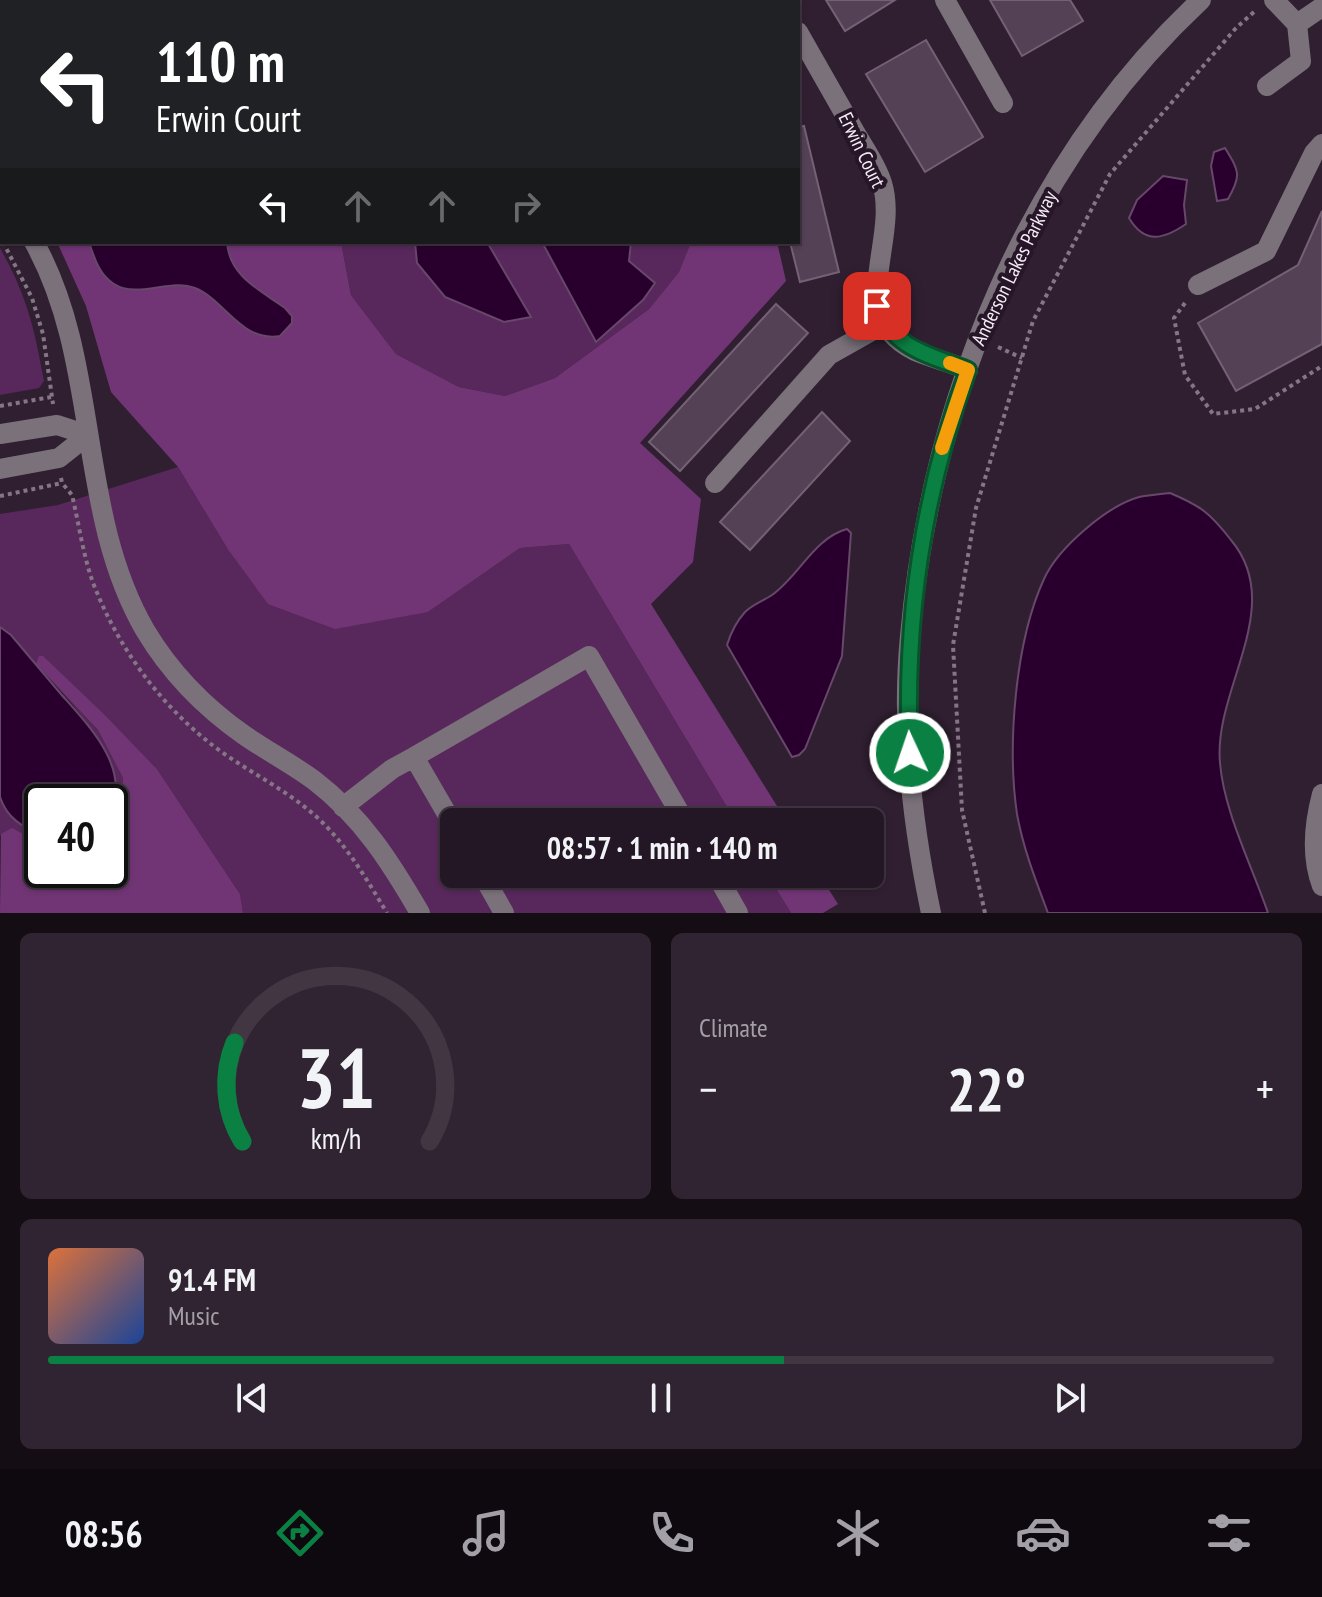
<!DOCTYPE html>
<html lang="en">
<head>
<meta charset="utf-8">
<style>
  body { margin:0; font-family:"PT Sans Narrow",sans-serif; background:#302432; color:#f1f3f6; height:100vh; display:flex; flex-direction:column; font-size:30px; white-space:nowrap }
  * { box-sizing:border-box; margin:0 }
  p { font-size:26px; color:#a39fa7 }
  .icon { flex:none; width:44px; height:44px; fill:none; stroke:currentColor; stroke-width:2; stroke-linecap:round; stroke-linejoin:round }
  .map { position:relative; height:913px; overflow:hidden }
  .sheet { display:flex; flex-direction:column; gap:20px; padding:20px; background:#140d14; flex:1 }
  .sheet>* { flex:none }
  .banner { position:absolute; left:0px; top:0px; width:800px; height:244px; box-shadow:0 2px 6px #0004,0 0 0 2px #413642; background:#202124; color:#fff; overflow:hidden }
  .speed { position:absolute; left:24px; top:784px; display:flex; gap:16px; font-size:40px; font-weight:700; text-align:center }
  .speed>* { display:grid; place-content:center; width:104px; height:104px; border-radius:50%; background:#241725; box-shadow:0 2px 6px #0004,0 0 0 2px #413642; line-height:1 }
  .speed .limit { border:4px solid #111; border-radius:12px; background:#fff; color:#111 }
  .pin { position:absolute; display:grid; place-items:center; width:68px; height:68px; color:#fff; margin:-34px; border-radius:16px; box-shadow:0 4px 12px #0006 }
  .me { position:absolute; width:88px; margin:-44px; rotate:357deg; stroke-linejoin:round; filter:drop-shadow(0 0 6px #0008) }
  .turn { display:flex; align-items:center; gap:28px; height:168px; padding:0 24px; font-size:36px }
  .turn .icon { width:104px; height:104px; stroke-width:2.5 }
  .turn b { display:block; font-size:56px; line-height:68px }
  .lanes { display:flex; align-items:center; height:76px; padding:0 24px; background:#0003; justify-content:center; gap:40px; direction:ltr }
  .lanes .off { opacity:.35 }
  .big { font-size:60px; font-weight:700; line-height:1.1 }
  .sheet .card { flex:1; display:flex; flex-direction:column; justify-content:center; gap:12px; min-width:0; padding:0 28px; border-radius:12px; background:#302432 }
  .sheet .dial { align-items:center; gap:0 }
  .dial svg { height:208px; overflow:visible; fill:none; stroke:#413642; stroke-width:7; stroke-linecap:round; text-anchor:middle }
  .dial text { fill:#f1f3f6; stroke:none }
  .song { display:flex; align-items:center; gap:24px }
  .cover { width:96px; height:96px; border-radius:12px; background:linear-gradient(135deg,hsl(20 70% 55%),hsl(220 70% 35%)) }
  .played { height:8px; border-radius:4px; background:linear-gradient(90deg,#0b8043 60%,#413642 60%) }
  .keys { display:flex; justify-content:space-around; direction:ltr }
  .heat { display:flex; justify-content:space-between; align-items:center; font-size:44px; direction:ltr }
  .sheet .tiles { flex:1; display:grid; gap:20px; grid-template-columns:1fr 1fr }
  .card:last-child { grid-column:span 2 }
  .trip { position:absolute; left:440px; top:808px; width:444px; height:80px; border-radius:12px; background:#241725; box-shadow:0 2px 6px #0004,0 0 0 2px #413642; font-weight:700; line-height:80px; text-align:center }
  .tabs { display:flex; height:128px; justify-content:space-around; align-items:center; background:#0e090f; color:#a39fa7 }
  .tabs .icon { width:56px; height:56px }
  .tabs .current { color:#0b8043 }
  .tabs b { font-size:36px; color:#f1f3f6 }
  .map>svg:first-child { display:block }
  .green { fill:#58285c }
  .forest { fill:#713575 }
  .water { fill:#29002d; stroke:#67476a; stroke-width:2 }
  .building { fill:#544155; stroke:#756176; stroke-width:2 }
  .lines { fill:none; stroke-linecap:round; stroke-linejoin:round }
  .path { stroke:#857686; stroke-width:4; stroke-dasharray:4 4; stroke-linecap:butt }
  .minor { stroke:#7a717a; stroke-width:20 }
  .route-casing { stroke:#07532c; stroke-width:20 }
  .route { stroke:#0b8043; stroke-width:14 }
  .slow { stroke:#f59e0b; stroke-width:14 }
  .labels { text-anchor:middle; stroke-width:8; stroke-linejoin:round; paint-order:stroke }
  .street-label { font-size:20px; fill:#f8ecf8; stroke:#261627 }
</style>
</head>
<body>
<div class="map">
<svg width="1322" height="913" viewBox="0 0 1322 913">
  <rect width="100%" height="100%" fill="#301f31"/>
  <!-- green -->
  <path class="green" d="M341,242H691L679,272L649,309L555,378L505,396L459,387L396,354L351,295Z
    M0,248C27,296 34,327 44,381L39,388L0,395Z
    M178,467L227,548L428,612L520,548L569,544L736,822H454V874H767L791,913H243L240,894L157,769L106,716L43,657L36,664L98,730L123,778L120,805L110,825C110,808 119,794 115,776C104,730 42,672 11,635L0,627V514L58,505Z
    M0,797C6,816 24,828 42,835V844L30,838L1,834L0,837Z"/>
  <!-- forest -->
  <path class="forest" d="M240,0H368V2Z
    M57,242H89C104,291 118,290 165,286C175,286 186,284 196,289C202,291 207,296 212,299L254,286C238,273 228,263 227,242H341L351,295L396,354L459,387L505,396L555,378L649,309L679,272L691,242H777L786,281L640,443L701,499L693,562L651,604L787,822H736L569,544L520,548L428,612L335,629L268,604L227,548L178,467L111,392L86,306Z
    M39,656H43L106,716L157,769L240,894L243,913H0L1,834L12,828L42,844V870H110V825L120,805L123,778L98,730L36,664Z
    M767,874H819L838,904L823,913H791Z"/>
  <!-- water -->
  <path class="water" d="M425,0H547L550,2H429Z
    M1225,148C1239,171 1242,175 1228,199L1217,201L1211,166L1214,152Z
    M1163,176L1187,180L1184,205L1186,224C1164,239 1145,245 1129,218L1137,200Z
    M89,242H227C229,276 260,290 285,308L292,316V323L280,336C242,343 225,300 195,288C170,278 138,299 114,284C99,275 94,257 89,242Z
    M415,242H487L531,317L504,322L445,297L417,263Z
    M542,242H631L629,261L655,283L643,300L596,342Z
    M1170,493C1201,506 1210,513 1231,540C1287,607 1213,689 1220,763C1224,812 1252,866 1268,913H1048C1036,881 1023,848 1017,814C1007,746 1015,642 1044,579C1058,548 1107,506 1139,497C1149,495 1160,494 1170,493Z
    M847,529L851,533L842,656L805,749L799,755L792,757L727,645C731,632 736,622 745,612C753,604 763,601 772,595C799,576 814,538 847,529Z
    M0,627L11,635C27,654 44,674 60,693C88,725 132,768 110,814V802H42V835C22,827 7,818 0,797Z"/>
  <!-- building -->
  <path class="building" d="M0,0H240L241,2H2V98Z
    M683,0H731L732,2H684Z
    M826,0H895L845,31Z
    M990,0H1070L1083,21L1022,56Z
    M926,40L983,137L925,172L866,74Z
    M804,126L839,272L800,282L790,242H798V127Z
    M1322,211V344L1236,391L1198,323L1298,265Z
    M776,304L808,333L680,471L649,442Z
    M822,412L850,441L750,550L720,522Z"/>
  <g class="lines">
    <!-- path -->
    <path class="path" d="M3,242L32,298L43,334L53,404
      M1185,303L1174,318L1185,375L1213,414L1255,409L1322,366
      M998,347L1022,358
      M0,406L51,397
      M61,478L62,483L72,495C80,528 84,564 98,595C121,650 159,702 206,740C241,769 286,788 320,820C348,847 367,880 387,913
      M0,496L62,483
      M985,913L962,810L953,645L976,508L1033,321L1110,174L1236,28L1255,11"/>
    <!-- minor -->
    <path class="minor" d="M780,0L781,2
      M945,0L1003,103
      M1274,0L1297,24L1322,7
      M798,32C817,66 837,100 856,134C865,149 877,166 882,183C900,240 843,316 915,351C932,358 951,363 968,370
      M1267,86L1301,61L1297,24
      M0,182L2,185
      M34,242C101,362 76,511 145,630C170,672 204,707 244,735C267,751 292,764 315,781C362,817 391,863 420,913
      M1198,285L1266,251L1314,153L1322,144
      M0,434L57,425L88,435
      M0,469L59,458L88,435
      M715,483L829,355L884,324
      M1322,794C1314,824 1311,857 1322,886
      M343,807L392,769L414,757
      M454,826L414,757L589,656L685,822
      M482,874L504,913
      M716,874L738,913
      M931,913C912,823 901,728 910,636C931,402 1026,163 1201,0"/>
  </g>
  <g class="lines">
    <!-- route casing -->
    <g class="route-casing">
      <path id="route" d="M877,306C895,350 928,354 968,370C923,493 904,622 910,753"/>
    </g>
    <!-- route -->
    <use href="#route" class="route"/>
    <!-- slow -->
    <path class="slow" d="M942,448L968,370L950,363"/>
  </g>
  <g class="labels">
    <!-- street labels -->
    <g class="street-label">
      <text transform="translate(862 150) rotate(64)" y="7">Erwin Court</text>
      <text transform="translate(1014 268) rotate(-64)" y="7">Anderson Lakes Parkway</text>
    </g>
  </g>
</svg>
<div class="speed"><div class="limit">40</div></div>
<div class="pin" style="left:877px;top:306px;background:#d93025"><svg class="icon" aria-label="arrive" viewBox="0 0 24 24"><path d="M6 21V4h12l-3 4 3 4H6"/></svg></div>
<svg class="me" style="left:910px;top:753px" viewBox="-20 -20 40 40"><circle r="17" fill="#0b8043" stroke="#fff" stroke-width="3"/><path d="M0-11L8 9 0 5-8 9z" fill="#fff"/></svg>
<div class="trip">08:57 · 1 min · 140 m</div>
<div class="banner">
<div class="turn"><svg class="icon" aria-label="left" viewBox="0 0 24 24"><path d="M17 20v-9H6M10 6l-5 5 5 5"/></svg><div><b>110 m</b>Erwin Court</div></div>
<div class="lanes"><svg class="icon" aria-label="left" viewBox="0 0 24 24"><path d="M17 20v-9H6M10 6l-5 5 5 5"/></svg><svg class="icon off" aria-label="ahead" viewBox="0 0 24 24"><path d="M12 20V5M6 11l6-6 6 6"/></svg><svg class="icon off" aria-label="ahead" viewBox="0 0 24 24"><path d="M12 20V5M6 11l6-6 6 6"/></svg><svg class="icon off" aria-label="right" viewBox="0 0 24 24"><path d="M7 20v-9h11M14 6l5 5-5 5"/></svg></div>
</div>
</div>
<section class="sheet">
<div class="tiles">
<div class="card dial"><svg viewBox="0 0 100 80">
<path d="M14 69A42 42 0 1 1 86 69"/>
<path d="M14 69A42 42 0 0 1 11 31" stroke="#0b8043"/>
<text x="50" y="56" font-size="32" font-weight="700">31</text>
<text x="50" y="72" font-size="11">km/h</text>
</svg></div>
<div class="card"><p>Climate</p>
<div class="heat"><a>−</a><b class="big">22°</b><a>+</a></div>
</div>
<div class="card">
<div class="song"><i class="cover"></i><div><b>91.4 FM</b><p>Music</p></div></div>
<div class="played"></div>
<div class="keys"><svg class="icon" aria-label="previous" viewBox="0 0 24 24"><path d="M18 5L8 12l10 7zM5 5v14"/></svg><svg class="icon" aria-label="pause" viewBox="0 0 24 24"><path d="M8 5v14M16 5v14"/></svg><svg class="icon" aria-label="next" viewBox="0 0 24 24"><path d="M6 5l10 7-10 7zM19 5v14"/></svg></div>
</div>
</div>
</section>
<nav class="tabs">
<b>08:56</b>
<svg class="icon current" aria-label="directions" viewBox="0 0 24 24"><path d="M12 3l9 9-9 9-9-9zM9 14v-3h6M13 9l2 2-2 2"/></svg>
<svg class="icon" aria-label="music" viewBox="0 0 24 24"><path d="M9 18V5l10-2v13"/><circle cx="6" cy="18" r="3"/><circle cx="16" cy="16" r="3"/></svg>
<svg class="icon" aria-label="phone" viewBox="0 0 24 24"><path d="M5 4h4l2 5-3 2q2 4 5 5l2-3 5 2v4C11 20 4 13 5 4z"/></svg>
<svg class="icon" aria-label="climate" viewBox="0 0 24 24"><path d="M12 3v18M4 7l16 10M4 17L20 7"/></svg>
<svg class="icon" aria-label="car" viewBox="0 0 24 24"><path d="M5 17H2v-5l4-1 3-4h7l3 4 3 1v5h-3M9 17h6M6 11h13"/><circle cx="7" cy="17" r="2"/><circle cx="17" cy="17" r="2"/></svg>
<svg class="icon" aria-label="filters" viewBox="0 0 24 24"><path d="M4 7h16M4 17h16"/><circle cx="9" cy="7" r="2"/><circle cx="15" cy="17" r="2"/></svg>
</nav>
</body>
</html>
